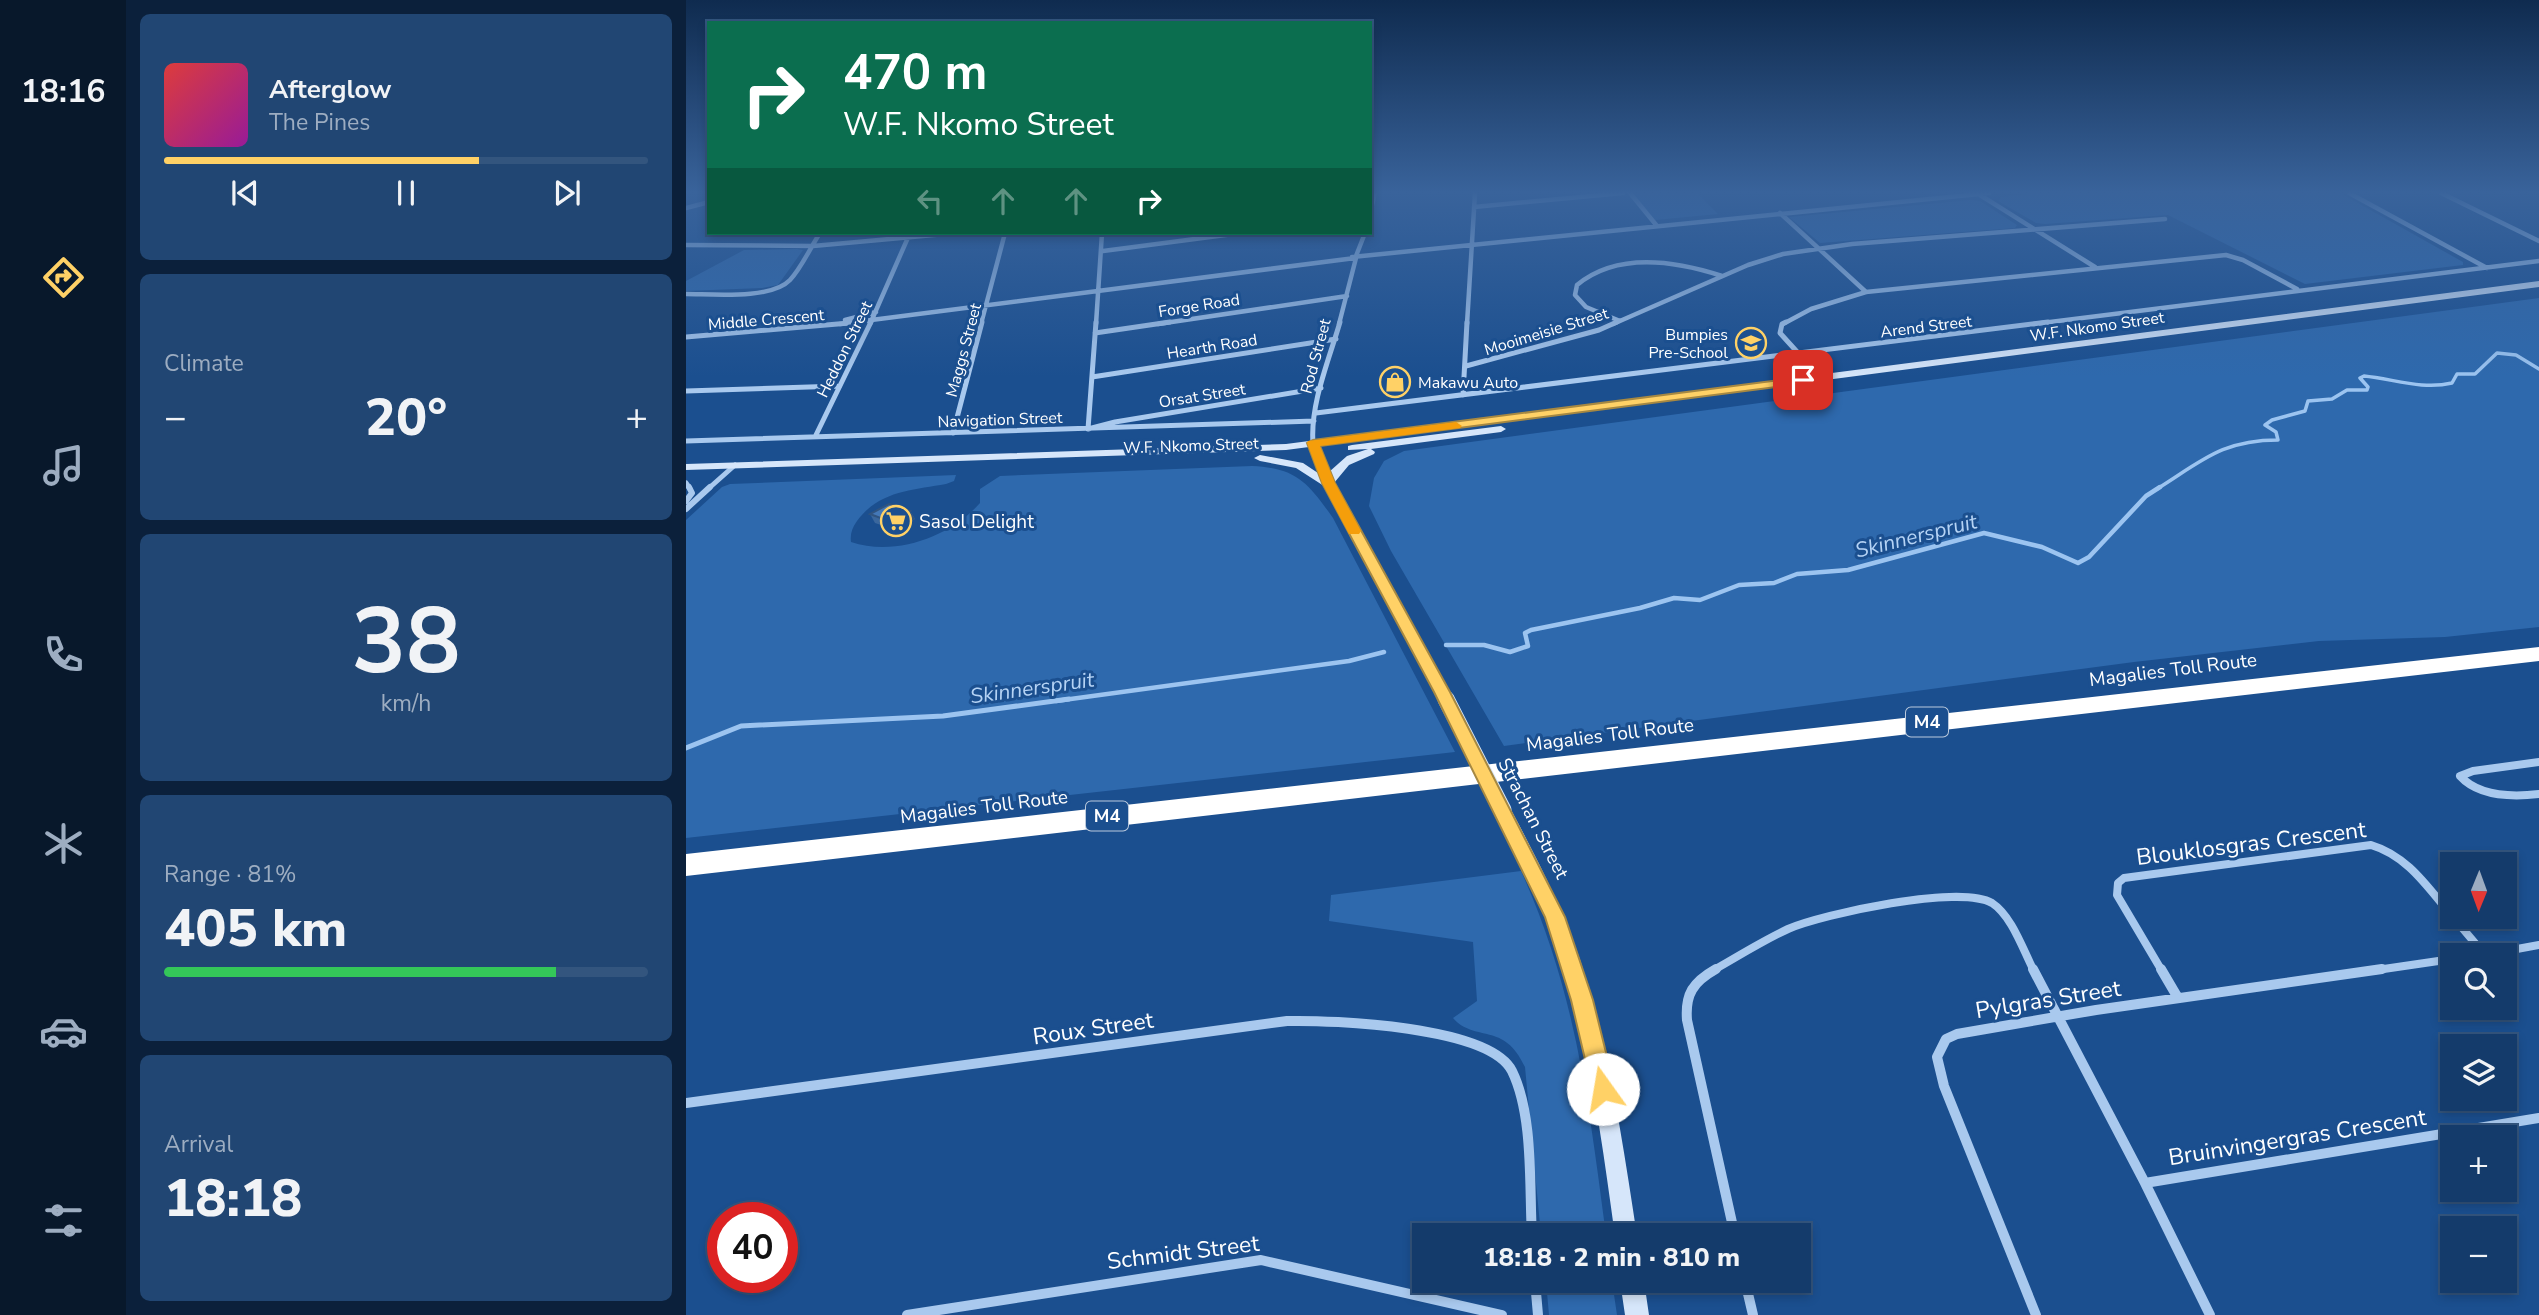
<!DOCTYPE html>
<html lang="en">
<head>
<meta charset="utf-8">
<style>
  body { margin:0; font-family:"Nunito Sans",sans-serif; background:#214673; color:#f1f3f6; height:100vh; display:flex; flex-direction:column; font-size:26px; white-space:nowrap }
  * { box-sizing:border-box; margin:0 }
  p { font-size:23px; color:#9dadc1 }
  .icon { flex:none; width:38px; height:38px; fill:none; stroke:currentColor; stroke-width:2; stroke-linecap:round; stroke-linejoin:round }
  .map { position:relative; flex:1; overflow:hidden }
  .sheet { display:flex; flex-direction:column; gap:14px; padding:14px; background:#0b203b; width:560px }
  .sheet>* { flex:none }
  .hud { position:absolute; left:21px; top:21px; width:665px; height:214px; border-radius:0px; box-shadow:0 4px 10px #0003,0 0 0 2px #33557e; background:#0b6e4f; color:#fff; overflow:hidden }
  .needle { width:46px; rotate:181deg }
  .tools { position:absolute; left:1754px; top:852px; display:grid; gap:14px }
  .tools a { display:grid; place-items:center; width:77px; height:77px; border-radius:0px; background:#143b6b; box-shadow:0 4px 10px #0003,0 0 0 2px #33557e; font-size:35px }
  .speed { position:absolute; left:21px; top:1202px; display:flex; gap:14px; font-size:35px; font-weight:700; text-align:center }
  .speed>* { display:grid; place-content:center; width:91px; height:91px; border-radius:50%; background:#143b6b; box-shadow:0 4px 10px #0003,0 0 0 2px #33557e; line-height:1 }
  .speed .limit { border:10px solid #d22; background:#fff; color:#111 }
  .pin { position:absolute; display:grid; place-items:center; width:60px; height:60px; color:#fff; margin:-30px; border-radius:14px; box-shadow:0 4px 10px #0006 }
  .me { position:absolute; width:77px; margin:-38px; rotate:347deg; stroke-linejoin:round; filter:drop-shadow(0 0 5px #0008) }
  .turn { display:flex; align-items:center; gap:24px; height:147px; padding:0 21px; font-size:32px }
  .turn .icon { width:91px; height:91px; stroke-width:2.5 }
  .turn b { display:block; font-size:49px; line-height:60px }
  .lanes { display:flex; align-items:center; height:66px; padding:0 21px; background:#0003; justify-content:center; gap:35px; direction:ltr }
  .lanes .off { opacity:.35 }
  .big { font-size:52px; font-weight:800; line-height:1.1 }
  .sheet .widget { flex:1; display:flex; flex-direction:column; justify-content:center; gap:10px; min-width:0; padding:0 24px; border-radius:10px; background:#214673 }
  .sheet .dial { align-items:center; gap:0 }
  .dial b { font-size:91px; line-height:1 }
  .song { display:flex; align-items:center; gap:21px }
  .cover { width:84px; height:84px; border-radius:10px; background:linear-gradient(135deg,hsl(0 70% 55%),hsl(300 70% 35%)) }
  .played { height:7px; border-radius:4px; background:linear-gradient(90deg,#ffd166 65%,#33557e 65%) }
  .keys { display:flex; justify-content:space-around; direction:ltr }
  .heat { display:flex; justify-content:space-between; align-items:center; font-size:38px; direction:ltr }
  .charge { height:10px; border-radius:5px; background:linear-gradient(90deg,#34c759 81%,#33557e 0) }
  .trip { position:absolute; left:726px; top:1223px; width:399px; height:70px; border-radius:0px; background:#143b6b; box-shadow:0 4px 10px #0003,0 0 0 2px #33557e; font-weight:800; line-height:70px; text-align:center }
  main { display:flex; flex:1; min-height:0 }
  .tab-bar { display:flex; flex-direction:column; width:126px; justify-content:space-around; align-items:center; background:#08182b; color:#9dadc1 }
  .tab-bar .icon { width:49px; height:49px }
  .tab-bar .on { color:#ffd166 }
  .tab-bar b { font-size:32px; color:#f1f3f6 }
  .map>svg:first-child { display:block }
  .green { fill:#2e69ad }
  .lines { fill:none; stroke-linecap:round; stroke-linejoin:round }
  .stream-far2 { stroke:#9cc4f0; stroke-width:3.5 }
  .stream-far1 { stroke:#9cc4f0; stroke-width:4.5 }
  .stream { stroke:#9cc4f0; stroke-width:5 }
  .street-far4 { stroke:#a9c9ee; stroke-width:4.5 }
  .street-far3 { stroke:#a9c9ee; stroke-width:5 }
  .street-far2 { stroke:#a9c9ee; stroke-width:6 }
  .street-far1 { stroke:#a9c9ee; stroke-width:8 }
  .street { stroke:#a9c9ee; stroke-width:10 }
  .secondary { fill:#d6e6fa; fill-rule:evenodd }
  .highway { fill:#fff; fill-rule:evenodd }
  .secondary-bridge-far1 { stroke:#d6e6fa; stroke-width:13 }
  .secondary-bridge { stroke:#d6e6fa; stroke-width:17 }
  .wall { fill:#3a679d }
  .shaded-wall { fill:#305480 }
  .building { fill:#4478b7; stroke:#305480; stroke-width:2 }
  .route { fill:#ffd166; stroke:#a68842; stroke-width:2 }
  .slow { fill:#f59e0b }
  .labels { text-anchor:middle; stroke-width:6; stroke-linejoin:round; paint-order:stroke }
  .far-street-label { font-size:16px; fill:#fff; stroke:#1b4f8f }
  .far-poi-label { font-size:16px; fill:#fff; stroke:#1b4f8f; text-anchor:end }
  .shield { fill:#1b4f8f; stroke:#bbcadd; stroke-width:2 }
  .shield-label { font-size:18px; font-weight:bold; fill:#fff }
  .poi-label { font-size:19px; fill:#fff; stroke:#1b4f8f; text-anchor:start }
  .street-label { font-size:19px; fill:#fff; stroke:#1b4f8f }
  .water-label { font-size:21px; font-style:italic; fill:#b5d3f5; stroke:#1b4f8f }
  .near-street-label { font-size:23px; fill:#fff; stroke:#1b4f8f }
</style>
</head>
<body>
<main>
<nav class="tab-bar">
<b>18:16</b>
<svg class="icon on" aria-label="directions" viewBox="0 0 24 24"><path d="M12 3l9 9-9 9-9-9zM9 14v-3h6M13 9l2 2-2 2"/></svg>
<svg class="icon" aria-label="music" viewBox="0 0 24 24"><path d="M9 18V5l10-2v13"/><circle cx="6" cy="18" r="3"/><circle cx="16" cy="16" r="3"/></svg>
<svg class="icon" aria-label="phone" viewBox="0 0 24 24"><path d="M5 4h4l2 5-3 2q2 4 5 5l2-3 5 2v4C11 20 4 13 5 4z"/></svg>
<svg class="icon" aria-label="climate" viewBox="0 0 24 24"><path d="M12 3v18M4 7l16 10M4 17L20 7"/></svg>
<svg class="icon" aria-label="car" viewBox="0 0 24 24"><path d="M5 17H2v-5l4-1 3-4h7l3 4 3 1v5h-3M9 17h6M6 11h13"/><circle cx="7" cy="17" r="2"/><circle cx="17" cy="17" r="2"/></svg>
<svg class="icon" aria-label="filters" viewBox="0 0 24 24"><path d="M4 7h16M4 17h16"/><circle cx="9" cy="7" r="2"/><circle cx="15" cy="17" r="2"/></svg>
</nav>
<section class="sheet">
<div class="widget">
<div class="song"><i class="cover"></i><div><b>Afterglow</b><p>The Pines</p></div></div>
<div class="played"></div>
<div class="keys"><svg class="icon" aria-label="previous" viewBox="0 0 24 24"><path d="M18 5L8 12l10 7zM5 5v14"/></svg><svg class="icon" aria-label="pause" viewBox="0 0 24 24"><path d="M8 5v14M16 5v14"/></svg><svg class="icon" aria-label="next" viewBox="0 0 24 24"><path d="M6 5l10 7-10 7zM19 5v14"/></svg></div>
</div>
<div class="widget"><p>Climate</p>
<div class="heat"><a>−</a><b class="big">20°</b><a>+</a></div>
</div>
<div class="widget dial"><b>38</b><p>km/h</p></div>
<div class="widget"><p>Range · 81%</p><b class="big">405 km</b><div class="charge"></div></div>
<div class="widget"><p>Arrival</p><b class="big">18:18</b></div>
</section>
<div class="map">
<svg width="1853" height="1315" viewBox="0 0 1853 1315">
  <rect width="100%" height="100%" fill="#1b4f8f"/>
  <!-- green -->
  <path class="green" d="M946,193H1011L1032,214L969,220Z
    M1352,193H1654L1777,262V265L1619,284L1482,215L1359,224L1350,223L1312,201L1315,197Z
    M1285,200L1294,201L1331,225L1329,228L1134,243L1103,217Z
    M111,249L117,250L92,285L76,288L0,291V281L58,250Z
    M1853,298V627L1759,637L1633,641L1448,662L818,746L705,551L683,506L688,478L698,461L718,451Z
    M566,466C611,468 622,483 647,518L769,752L0,838V520L36,487L44,484L270,475L268,481L260,484C226,490 193,491 171,521C166,528 164,534 165,542C209,557 264,537 294,503V489L314,476Z
    M835,871C890,992 903,1106 920,1235H855L839,1067C818,1021 789,1043 767,1018L791,1001L787,942L643,921L645,895Z
    M860,1281H926L931,1315H863Z"/>
  <g class="lines">
    <!-- stream-far2 -->
    <path class="stream-far2" d="M1471,489C1516,461 1536,440 1592,440L1590,432L1579,425L1586,420L1619,411L1622,401L1646,399L1661,390H1681L1682,387L1674,378L1678,376C1708,379 1736,390 1766,383L1771,374H1789L1811,353L1830,355L1853,369"/>
    <!-- stream-far1 -->
    <path class="stream-far1" d="M760,645H798L824,652L842,646L839,633L845,630L954,608L988,598L1014,600L1053,585L1088,583L1111,574L1162,570L1298,533L1356,547L1392,563L1403,557L1460,496L1474,487
      M370,701L663,661L698,652"/>
    <!-- stream -->
    <path class="stream" d="M0,748L55,726L257,716L383,699"/>
    <!-- street-far4 -->
    <path class="street-far4" d="M944,193L971,226
      M1663,193L1801,268
      M1755,193L1853,241
      M1294,195L1409,267
      M788,207L937,193
      M0,208L23,202
      M684,213L689,193
      M1094,213L1180,292
      M0,245L127,246L270,233
      M417,251L555,233
      M670,256L679,233
      M666,257L1303,193
      M0,294C25,294 85,300 104,280C116,267 124,248 134,233
      M159,320L190,312
      M934,321L900,307L889,295L891,285C932,251 990,261 1036,276
      M154,324L669,258
      M184,324L224,233
      M295,324L319,233
      M410,324L416,233
      M472,324L661,296
      M653,324L670,258
      M781,324L789,193
      M927,324L1062,265L1097,254L1166,244L1479,219
      M1097,324L1125,309L1180,292L1540,255L1557,260L1611,289
      M1348,324L1853,261"/>
    <!-- street-far3 -->
    <path class="street-far3" d="M410,322L402,429L429,422L635,388
      M1100,322L1096,324L1094,333L1113,354
      M409,333L484,322
      M0,337L175,322
      M780,366L913,330L931,322
      M406,377L650,339
      M0,391L154,386
      M777,395L781,322
      M630,413L1362,322
      M267,433L296,322
      M129,437L185,322
      M0,441L628,421
      M627,443C624,404 643,360 654,322
      M0,483L4,489
      M22,489L49,465"/>
    <!-- street-far2 -->
    <path class="street-far2" d="M0,501L6,493L3,487
      M0,509L24,487"/>
    <!-- street-far1 -->
    <path class="street-far1" d="M1853,762L1787,771L1774,776C1793,797 1827,797 1853,794
      M1767,917L1799,955
      M1793,956L1853,945
      M1026,971C1051,957 1076,941 1102,929C1137,914 1274,884 1306,903C1326,916 1337,950 1348,971
      M1476,971L1431,895L1432,883L1438,878L1685,845C1722,856 1742,888 1766,916
      M1684,971L1766,959"/>
    <!-- street -->
    <path class="street" d="M1030,969C1007,982 999,994 1001,1020L1049,1236
      M1347,969L1459,1183L1524,1315
      M1475,969L1492,998
      M0,1103L601,1021C647,1020 803,1026 826,1071C848,1116 843,1187 846,1236
      M1459,1183L1853,1118
      M849,1281L852,1315
      M1059,1281L1067,1315
      M221,1315L575,1260L816,1315
      M1350,1315L1258,1086L1251,1057L1260,1039L1271,1034L1410,1010L1696,969"/>
    <!-- secondary -->
    <path class="secondary" d="M1853,281V287L633,446L643,472L661,456L682,449L662,450V446L666,445L815,426L820,429L815,432L685,449L689,452L688,454L663,465L648,483L763,692L756,697L749,692L638,486L610,468L574,461L568,458L574,455L617,463L632,473L623,447L600,450L0,470V464L600,444Z
      M817,804L823,806C849,855 876,906 894,960C923,1049 937,1143 951,1236H929C916,1142 904,1047 874,957C857,906 832,859 809,810L811,806Z
      M934,1281H958L963,1315H939Z"/>
    <!-- highway -->
    <path class="highway" d="M1853,647V661L0,876V854Z"/>
    <!-- secondary-bridge-far1 -->
    <path class="secondary-bridge-far1" d="M756,692L760,701"/>
    <!-- secondary-bridge -->
    <path class="secondary-bridge" d="M760,699L817,810"/>
  </g>
  <!-- wall -->
  <path class="wall" d="M224,511L229,519L210,530L189,523L184,514Z"/>
  <!-- shaded-wall -->
  <path class="shaded-wall" d="M224,511L229,519L210,530L205,522Z"/>
  <!-- building -->
  <path class="building" d="M203,504L224,511L205,522L184,514Z"/>
  <!-- sky -->
  <linearGradient id="sky" x2="0" y2="1"><stop stop-color="#0f2b4f"/><stop offset="0.51" stop-color="#39639b"/><stop offset="1" stop-color="#39639b" stop-opacity="0"/></linearGradient>
  <rect width="1853" height="377" fill="url(#sky)"/>
  <!-- route -->
  <path class="route" d="M1117,377L1121,378V383L634,446L649,483L764,692L879,917L907,1000L929,1089L926,1097L917,1100L909,1097L906,1089L885,1000L859,917L748,692L636,483L621,443L627,440Z"/>
  <!-- slow -->
  <path class="slow" d="M770,422L776,426L774,428L634,446L649,483L675,531L673,534H663L636,483L621,443L622,441Z"/>
  <!-- icons -->
  <defs>
    <g id="school-ring" transform="scale(1.575)"><circle r="9.5" fill="#1b4f8f" stroke="#ffd166" stroke-width="1.5"/><path d="M0-5L7-2L0 1L-7-2ZM-4 1L0 2.5L4 1V4Q0 6-4 4Z" fill="#ffd166"/></g>
    <g id="shop-ring" transform="scale(1.575)"><circle r="9.5" fill="#1b4f8f" stroke="#ffd166" stroke-width="1.5"/><path d="M-5-2.5h2.3a2.7 3.5 0 0 1 5.4 0H5L5.5 6h-11ZM-1.5-2.5h3a1.5 2.3 0 0 0-3 0Z" fill="#ffd166"/></g>
    <g id="supermarket-ring" transform="scale(1.575)"><circle r="9.5" fill="#1b4f8f" stroke="#ffd166" stroke-width="1.5"/><path d="M-6-5.5h2.5l.6 2H6L4.5 2H-2.5L-4.4-4H-6ZM-1.5 3.2a1.3 1.3 0 1 0 .1 0ZM3 3.2a1.3 1.3 0 1 0 .1 0Z" fill="#ffd166"/></g>
  </defs>
  <g fill-rule="evenodd">
    <use href="#school-ring" x="1065" y="343"/>
    <use href="#shop-ring" x="709" y="382"/>
    <use href="#supermarket-ring" x="210" y="521"/>
  </g>
  <g class="labels">
    <!-- far-street labels -->
    <g class="far-street-label">
      <text transform="translate(513 305) rotate(-9)" y="6">Forge Road</text>
      <text transform="translate(80 319) rotate(-5)" y="6">Middle Crescent</text>
      <text transform="translate(1240 326) rotate(-7)" y="6">Arend Street</text>
      <text transform="translate(1411 326) rotate(-8)" y="6">W.F. Nkomo Street</text>
      <text transform="translate(860 331) rotate(-17)" y="6">Mooimeisie Street</text>
      <text transform="translate(526 346) rotate(-9)" y="6">Hearth Road</text>
      <text transform="translate(158 349) rotate(-64)" y="6">Heddon Street</text>
      <text transform="translate(277 350) rotate(-75)" y="6">Maggs Street</text>
      <text transform="translate(629 356) rotate(-75)" y="6">Rod Street</text>
      <text transform="translate(516 395) rotate(-9)" y="6">Orsat Street</text>
      <text transform="translate(314 419) rotate(-2)" y="6">Navigation Street</text>
      <text transform="translate(505 445) rotate(-2)" y="6">W.F. Nkomo Street</text>
    </g>
    <!-- far-poi labels -->
    <g class="far-poi-label">
      <text x="1042" y="340">Bumpies<tspan x="1042" dy="18">Pre-School</tspan></text>
      <text x="732" y="388" text-anchor="start">Makawu Auto</text>
    </g>
    <!-- shield labels -->
    <g class="shield">
      <rect x="1220" y="707.5" width="42" height="29" rx="5"/>
      <rect x="400" y="801.5" width="42" height="29" rx="5"/>
    </g>
    <g class="shield-label">
      <text x="1241" y="728">M4</text>
      <text x="421" y="822">M4</text>
    </g>
    <!-- poi labels -->
    <g class="poi-label">
      <text x="233" y="528">Sasol Delight</text>
    </g>
    <!-- street labels -->
    <g class="street-label">
      <text transform="translate(1487 669) rotate(-7)" y="7">Magalies Toll Route</text>
      <text transform="translate(924 734) rotate(-7)" y="7">Magalies Toll Route</text>
      <text transform="translate(298 806) rotate(-7)" y="7">Magalies Toll Route</text>
      <text transform="translate(848 818) rotate(63)" y="7">Strachan Street</text>
    </g>
    <!-- water labels -->
    <g class="water-label">
      <text transform="translate(1230 536) rotate(-14)" y="7">Skinnerspruit</text>
      <text transform="translate(346 688) rotate(-8)" y="7">Skinnerspruit</text>
    </g>
    <!-- near-street labels -->
    <g class="near-street-label">
      <text transform="translate(1565 843) rotate(-7)" y="8">Blouklosgras Crescent</text>
      <text transform="translate(1362 999) rotate(-9)" y="8">Pylgras Street</text>
      <text transform="translate(407 1028) rotate(-8)" y="8">Roux Street</text>
      <text transform="translate(1611 1137) rotate(-9)" y="8">Bruinvingergras Crescent</text>
      <text transform="translate(497 1252) rotate(-7)" y="8">Schmidt Street</text>
    </g>
  </g>
</svg>
<div class="tools">
<a><svg class="needle" viewBox="-14 -14 28 28"><path d="M0-13l5 13h-10z" fill="#e53935"/><path d="M0 13l5-13h-10z" fill="#9dadc1"/></svg></a>
<a><svg class="icon" aria-label="search" viewBox="0 0 24 24"><circle cx="10" cy="10" r="6"/><path d="M15 15l6 6"/></svg></a>
<a><svg class="icon" aria-label="layers" viewBox="0 0 24 24"><path d="M12 4l9 5-9 5-9-5zM3 14l9 5 9-5"/></svg></a>
<a>+</a>
<a>−</a>
</div>
<div class="speed"><div class="limit">40</div></div>
<div class="pin" style="left:1117px;top:380px;background:#d93025"><svg class="icon" aria-label="arrive" viewBox="0 0 24 24"><path d="M6 21V4h12l-3 4 3 4H6"/></svg></div>
<svg class="me" style="left:917px;top:1089px" viewBox="-20 -20 40 40"><circle r="19" fill="#fff"/><path d="M0-13L10 11 0 6-10 11z" fill="#ffd166"/></svg>
<div class="trip">18:18 · 2 min · 810 m</div>
<div class="hud">
<div class="turn"><svg class="icon" aria-label="right" viewBox="0 0 24 24"><path d="M7 20v-9h11M14 6l5 5-5 5"/></svg><div><b>470 m</b>W.F. Nkomo Street</div></div>
<div class="lanes"><svg class="icon off" aria-label="left" viewBox="0 0 24 24"><path d="M17 20v-9H6M10 6l-5 5 5 5"/></svg><svg class="icon off" aria-label="ahead" viewBox="0 0 24 24"><path d="M12 20V5M6 11l6-6 6 6"/></svg><svg class="icon off" aria-label="ahead" viewBox="0 0 24 24"><path d="M12 20V5M6 11l6-6 6 6"/></svg><svg class="icon" aria-label="right" viewBox="0 0 24 24"><path d="M7 20v-9h11M14 6l5 5-5 5"/></svg></div>
</div>
</div>
</main>
</body>
</html>
